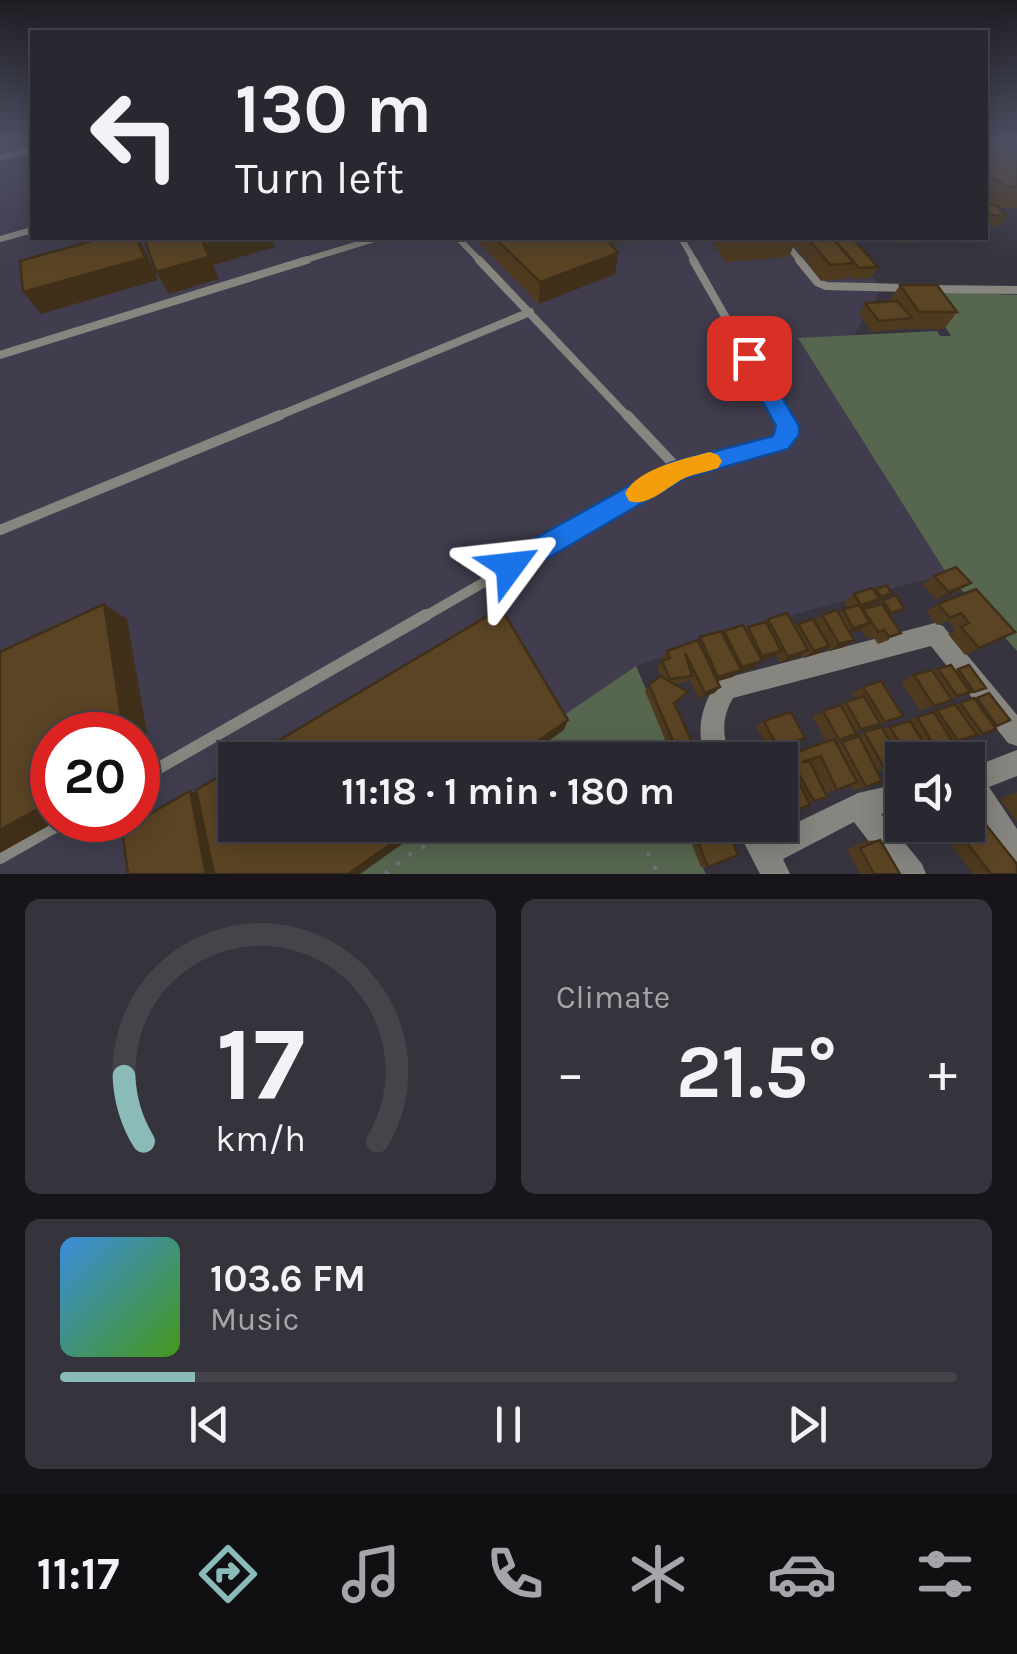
<!DOCTYPE html>
<html lang="en">
<head>
<meta charset="utf-8">
<style>
  body { margin:0; font-family:Karla,sans-serif; background:#35333b; color:#f1f3f6; height:100vh; display:flex; flex-direction:column; font-size:38px; white-space:nowrap }
  * { box-sizing:border-box; margin:0 }
  p { font-size:32px; color:#a5a5aa }
  .icon { flex:none; width:55px; height:55px; fill:none; stroke:currentColor; stroke-width:2; stroke-linecap:round; stroke-linejoin:round }
  .map { position:relative; height:874px; overflow:hidden }
  .panel { display:flex; flex-direction:column; gap:25px; padding:25px; background:#17151a; flex:1 }
  .panel>* { flex:none }
  .top-card { position:absolute; left:30px; top:30px; width:958px; height:210px; border-radius:0px; box-shadow:0 5px 25px #0003,0 0 0 2px #45444b; background:#29272f; color:#f1f3f6; overflow:hidden }
  .fabs { position:absolute; left:885px; top:742px; display:grid; gap:20px }
  .fabs a { display:grid; place-items:center; width:100px; height:100px; border-radius:0px; background:#29272f; box-shadow:0 5px 25px #0003,0 0 0 2px #45444b; font-size:50px }
  .speed { position:absolute; left:30px; top:712px; display:flex; gap:20px; font-size:50px; font-weight:700; text-align:center }
  .speed>* { display:grid; place-content:center; width:130px; height:130px; border-radius:50%; background:#29272f; box-shadow:0 5px 25px #0003,0 0 0 2px #45444b; line-height:1 }
  .speed .limit { border:15px solid #d22; background:#fff; color:#111 }
  .pin { position:absolute; display:grid; place-items:center; width:85px; height:85px; color:#fff; margin:-42px; border-radius:20px; box-shadow:0 5px 15px #0006 }
  .me { position:absolute; width:110px; margin:-55px; rotate:60deg; stroke-linejoin:round; filter:drop-shadow(0 0 8px #0008) }
  .turn { display:flex; align-items:center; gap:35px; height:210px; padding:0 40px; font-size:45px }
  .turn .icon { width:130px; height:130px; stroke-width:2.5 }
  .turn b { display:block; font-size:70px; line-height:85px }
  .big { font-size:75px; font-weight:700; line-height:1.1 }
  .panel .widget { flex:1; display:flex; flex-direction:column; justify-content:center; gap:15px; min-width:0; padding:0 35px; border-radius:15px; background:#35333b }
  .panel .dial { align-items:center; gap:0 }
  .dial svg { height:260px; overflow:visible; fill:none; stroke:#45444b; stroke-width:7; stroke-linecap:round; text-anchor:middle }
  .dial text { fill:#f1f3f6; stroke:none }
  .song { display:flex; align-items:center; gap:30px }
  .cover { width:120px; height:120px; border-radius:15px; background:linear-gradient(135deg,hsl(210 70% 55%),hsl(100 70% 35%)) }
  .played { height:10px; border-radius:5px; background:linear-gradient(90deg,#8bbbb9 15%,#45444b 15%) }
  .keys { display:flex; justify-content:space-around; direction:ltr }
  .heat { display:flex; justify-content:space-between; align-items:center; font-size:55px; direction:ltr }
  .panel .tiles { flex:1; display:grid; gap:25px; grid-template-columns:1fr 1fr }
  .widget:last-child { grid-column:span 2 }
  .trip { position:absolute; left:218px; top:742px; width:580px; height:100px; border-radius:0px; background:#29272f; box-shadow:0 5px 25px #0003,0 0 0 2px #45444b; font-weight:700; line-height:100px; text-align:center }
  .tab-bar { display:flex; height:160px; justify-content:space-around; align-items:center; background:#101013; color:#a5a5aa }
  .tab-bar .icon { width:70px; height:70px }
  .tab-bar .selected { color:#8bbbb9 }
  .tab-bar b { font-size:45px; color:#f1f3f6 }
  .map>svg:first-child { display:block }
  .built { fill:#413d4e; fill-rule:evenodd }
  .green { fill:#56664f }
  .lines { fill:none; stroke-linecap:round; stroke-linejoin:round }
  .path { stroke:#73717a; stroke-width:4; stroke-dasharray:4 11; stroke-linecap:butt }
  .service-far3 { stroke:#87857f; stroke-width:6 }
  .service-far2 { stroke:#87857f; stroke-width:8 }
  .service-far1 { stroke:#87857f; stroke-width:10 }
  .service { stroke:#87857f; stroke-width:12 }
  .minor { fill:#87857f; fill-rule:evenodd }
  .wall { fill:#4e3a1f }
  .shaded-wall { fill:#403019 }
  .building { fill:#5b4424; stroke:#403019; stroke-width:2.5 }
  .route { fill:#1a73e8; stroke:#114b97; stroke-width:2.5 }
  .slow { fill:#f59e0b }
</style>
</head>
<body>
<div class="map">
<svg width="1017" height="874" viewBox="0 0 1017 874">
  <rect width="100%" height="100%" fill="#37343f"/>
  <!-- built -->
  <path class="built" d="M0,141H32V238H837L882,288L854,335L799,339L947,574L806,611L636,666L498,760H235V825L329,874H0ZM52,735H138V820H52Z"/>
  <!-- green -->
  <path class="green" d="M922,291L1017,295V651L947,574L798,338L937,331L940,336H951Z
    M636,666L672,750L656,760H498Z
    M402,825H684L706,874H329Z"/>
  <g class="lines">
    <!-- path -->
    <path class="path" d="M635,825L658,874
      M385,874L413,852L467,825"/>
    <!-- service-far3 -->
    <path class="service-far3" d="M0,157L32,150
      M458,238L481,262
      M681,238L695,262
      M782,238L801,262
      M0,239L32,230
      M299,262L378,238"/>
    <!-- service-far2 -->
    <path class="service-far2" d="M479,260L629,418
      M693,260L783,418
      M799,260L817,282L826,286L907,288
      M932,289L1017,290
      M0,355L307,260
      M273,418L530,312"/>
    <!-- service-far1 -->
    <path class="service-far1" d="M627,415L679,470L780,443L788,435L782,415
      M0,530L280,415
      M422,618L679,470"/>
    <!-- service -->
    <path class="service" d="M138,780L426,615
      M0,858L67,820"/>
    <!-- minor -->
    <path class="minor" d="M935,623L943,626L1017,715V746L1008,743L931,646L733,698C721,719 722,737 732,760H706C695,730 701,707 718,680Z
      M1017,750V776L989,787L1017,829V867L1007,863L968,801V769Z
      M902,783V809L881,814L922,864L926,874H894L854,822L783,859L790,874H760L735,825H763L769,836L858,793Z"/>
  </g>
  <!-- wall -->
  <path class="wall" d="M985,141L997,145L1000,141H1017V208H999L1007,216L998,227L985,226Z
    M474,238H670V239L611,244L618,253L615,274L539,304Z
    M710,238H852L878,267L871,278L852,279L848,274L845,279L821,281L794,245L789,257L725,262Z
    M899,238H921L917,243H902Z
    M954,238H975L972,242H958Z
    M900,285L957,312L944,329H907L906,327L904,329L872,332L859,314L865,303L889,301Z
    M934,576L958,591L936,600L922,584Z
    M876,589L891,593L869,607L874,606L883,600L893,617H891L889,640L878,644L873,637L867,639L861,630L850,633L854,640L844,647L829,651L827,648L819,653L804,658L802,654L780,663L775,655L761,661L754,668L717,681L720,687L714,693L699,699L689,679L687,682L674,684L682,698L675,704L686,748L670,752L645,691L661,676L657,667L663,660L662,657L667,651L697,641L700,637L722,633L724,631L745,630L748,627L763,623L768,619L795,627L798,624L814,621L822,615L838,613L848,608L844,602L854,594Z
    M938,604L1015,632L965,655L948,634L955,630L948,621L937,625L926,612Z
    M969,665L986,688L959,698L958,696L920,711L901,682L914,675L938,669L955,670Z
    M863,687L903,716L855,732L835,742L837,744L864,732L883,729L989,693L1010,720L983,734L953,742L954,744L901,760L885,769L877,771L866,787L853,790L850,785L826,793L810,760L803,762L827,797L809,802L792,812L782,814L780,811V777L787,774L778,759L826,741L812,716L856,699L852,693Z
    M764,721L795,743L769,752L756,726Z
    M1017,792V822L1000,799Z
    M979,816L1017,874H973L942,832L952,825H968V817Z
    M684,825H725L708,867H701Z
    M880,840L900,874H860L847,849L867,841Z"/>
  <!-- shaded-wall -->
  <path class="shaded-wall" d="M138,238L145,251L158,280L41,314L23,292Z
    M224,238H271L275,247L213,265L219,279L169,294L156,272L203,243Z
    M618,253L615,274L539,304L540,282Z
    M971,583L958,591L936,600L949,592Z
    M891,593L869,607L851,613L861,605Z
    M104,604L127,619L153,767L138,775V735H124Z
    M870,623L859,631L843,635L853,628Z
    M854,640L844,647L829,651L839,644Z
    M829,646L819,653L804,658L814,651Z
    M808,650L799,657L780,663L788,657Z
    M781,651L773,657L754,663L762,656Z
    M762,661L754,668L738,673L733,677L712,683L718,677Z
    M720,687L714,693L699,699L705,693Z
    M568,720L564,730L521,760H511Z
    M693,744L686,748L670,752L676,748Z
    M190,791L211,797L228,874H206Z
    M52,801V820H59L0,853V830Z
    M418,825H429L360,874H348Z"/>
  <!-- building -->
  <path class="building" d="M985,141H992L1017,160V187H1007L994,178L985,179Z
    M1001,141H1017V153Z
    M985,203L997,206L1007,216L985,215Z
    M103,238H136L145,258L23,292L20,261Z
    M144,238H224L203,243L209,257L156,272Z
    M495,238H606L618,253L540,282Z
    M731,238H773L733,241Z
    M808,238H832L854,263L830,265Z
    M833,238H852L878,267L859,268Z
    M900,285H937L957,312H919Z
    M897,301L912,318L879,321L865,303Z
    M956,567L971,583L949,592L934,576Z
    M887,585L891,593L881,597L876,589Z
    M872,588L880,599L861,605L854,594Z
    M976,589L1015,632L979,648L961,627L969,623L961,613L950,618L938,604Z
    M896,595L904,609L891,613L883,600Z
    M104,604L124,735H52V801L0,830V652Z
    M882,604L901,633L889,637L884,630L878,632L863,609Z
    M859,605L870,623L853,628L843,609Z
    M501,608L568,720L511,760H246Z
    M837,610L854,640L839,644L822,615Z
    M787,613L808,650L788,657L768,619Z
    M813,619L829,646L814,651L798,624Z
    M766,622L781,651L762,656L748,627Z
    M743,625L762,661L742,667L724,631Z
    M721,631L741,670L718,677L700,637Z
    M698,640L720,687L705,693L685,653L692,676L670,679L662,661L670,658L667,651Z
    M951,665L970,692L957,696L938,669Z
    M969,665L986,688L974,692L958,669Z
    M932,670L952,700L934,706L914,675Z
    M660,676L688,692L674,703L693,744L676,748L649,685Z
    M881,681L903,716L885,722L863,687Z
    M989,693L1010,720L997,726L977,698Z
    M864,696L880,724L861,729L846,702Z
    M974,698L996,729L983,734L960,703Z
    M955,704L977,735L958,741L937,710Z
    M841,705L856,734L839,740L823,711Z
    M791,712L805,738L778,748L764,721Z
    M934,712L954,744L936,749L917,717Z
    M910,721L929,751L908,757L890,727Z
    M882,727L902,763V764L885,769L864,732Z
    M859,736L882,781L866,787L842,742Z
    M834,739L857,782L837,790L821,756L802,762H810L827,797L814,801L788,755Z
    M694,753L696,760H675Z
    M235,767V825H418L348,874H214L196,790Z
    M794,772L810,805L792,812L788,805L781,807L780,804V795L784,793L780,784V777Z
    M190,791L206,874H128L122,830Z
    M979,816L1017,864V874H991L958,831Z
    M691,825H725L738,855L708,867Z
    M880,840L900,874H874L860,848Z"/>
  <!-- sky -->
  <linearGradient id="sky" x2="0" y2="1"><stop stop-color="#1e1d23"/><stop offset="0.54" stop-color="#4d5063"/><stop offset="1" stop-color="#4d5063" stop-opacity="0"/></linearGradient>
  <rect width="1017" height="263" fill="url(#sky)"/>
  <!-- route -->
  <path class="route" d="M749,351L756,353L799,426V435L788,449L685,478L519,575L510,579L500,575L496,566L500,558L670,463L773,436L776,426L739,358Z"/>
  <!-- slow -->
  <path class="slow" d="M710,452L718,455L722,461L718,468C708,472 697,473 687,477C668,485 649,508 629,501L625,493C639,468 684,459 710,452Z"/>
</svg>
<div class="fabs">
<a><svg class="icon" aria-label="sound" viewBox="0 0 24 24"><path d="M4 9h4l5-4v14l-5-4H4zM17 9q2 3 0 6"/></svg></a>
</div>
<div class="speed"><div class="limit">20</div></div>
<div class="pin" style="left:749px;top:358px;background:#d93025"><svg class="icon" aria-label="arrive" viewBox="0 0 24 24"><path d="M6 21V4h12l-3 4 3 4H6"/></svg></div>
<svg class="me" style="left:510px;top:566px" viewBox="-20 -20 40 40"><path d="M0-17L14 15 0 8-14 15z" fill="#1a73e8" stroke="#fff" stroke-width="4"/></svg>
<div class="trip">11:18 · 1 min · 180 m</div>
<div class="top-card">
<div class="turn"><svg class="icon" aria-label="left" viewBox="0 0 24 24"><path d="M17 20v-9H6M10 6l-5 5 5 5"/></svg><div><b>130 m</b>Turn left</div></div>
</div>
</div>
<section class="panel">
<div class="tiles">
<div class="widget dial"><svg viewBox="0 0 100 80">
<path d="M14 69A42 42 0 1 1 86 69"/>
<path d="M14 69A42 42 0 0 1 8 49" stroke="#8bbbb9"/>
<text x="50" y="56" font-size="32" font-weight="700">17</text>
<text x="50" y="72" font-size="11">km/h</text>
</svg></div>
<div class="widget"><p>Climate</p>
<div class="heat"><a>−</a><b class="big">21.5°</b><a>+</a></div>
</div>
<div class="widget">
<div class="song"><i class="cover"></i><div><b>103.6 FM</b><p>Music</p></div></div>
<div class="played"></div>
<div class="keys"><svg class="icon" aria-label="previous" viewBox="0 0 24 24"><path d="M18 5L8 12l10 7zM5 5v14"/></svg><svg class="icon" aria-label="pause" viewBox="0 0 24 24"><path d="M8 5v14M16 5v14"/></svg><svg class="icon" aria-label="next" viewBox="0 0 24 24"><path d="M6 5l10 7-10 7zM19 5v14"/></svg></div>
</div>
</div>
</section>
<nav class="tab-bar">
<b>11:17</b>
<svg class="icon selected" aria-label="directions" viewBox="0 0 24 24"><path d="M12 3l9 9-9 9-9-9zM9 14v-3h6M13 9l2 2-2 2"/></svg>
<svg class="icon" aria-label="music" viewBox="0 0 24 24"><path d="M9 18V5l10-2v13"/><circle cx="6" cy="18" r="3"/><circle cx="16" cy="16" r="3"/></svg>
<svg class="icon" aria-label="phone" viewBox="0 0 24 24"><path d="M5 4h4l2 5-3 2q2 4 5 5l2-3 5 2v4C11 20 4 13 5 4z"/></svg>
<svg class="icon" aria-label="climate" viewBox="0 0 24 24"><path d="M12 3v18M4 7l16 10M4 17L20 7"/></svg>
<svg class="icon" aria-label="car" viewBox="0 0 24 24"><path d="M5 17H2v-5l4-1 3-4h7l3 4 3 1v5h-3M9 17h6M6 11h13"/><circle cx="7" cy="17" r="2"/><circle cx="17" cy="17" r="2"/></svg>
<svg class="icon" aria-label="filters" viewBox="0 0 24 24"><path d="M4 7h16M4 17h16"/><circle cx="9" cy="7" r="2"/><circle cx="15" cy="17" r="2"/></svg>
</nav>
</body>
</html>
